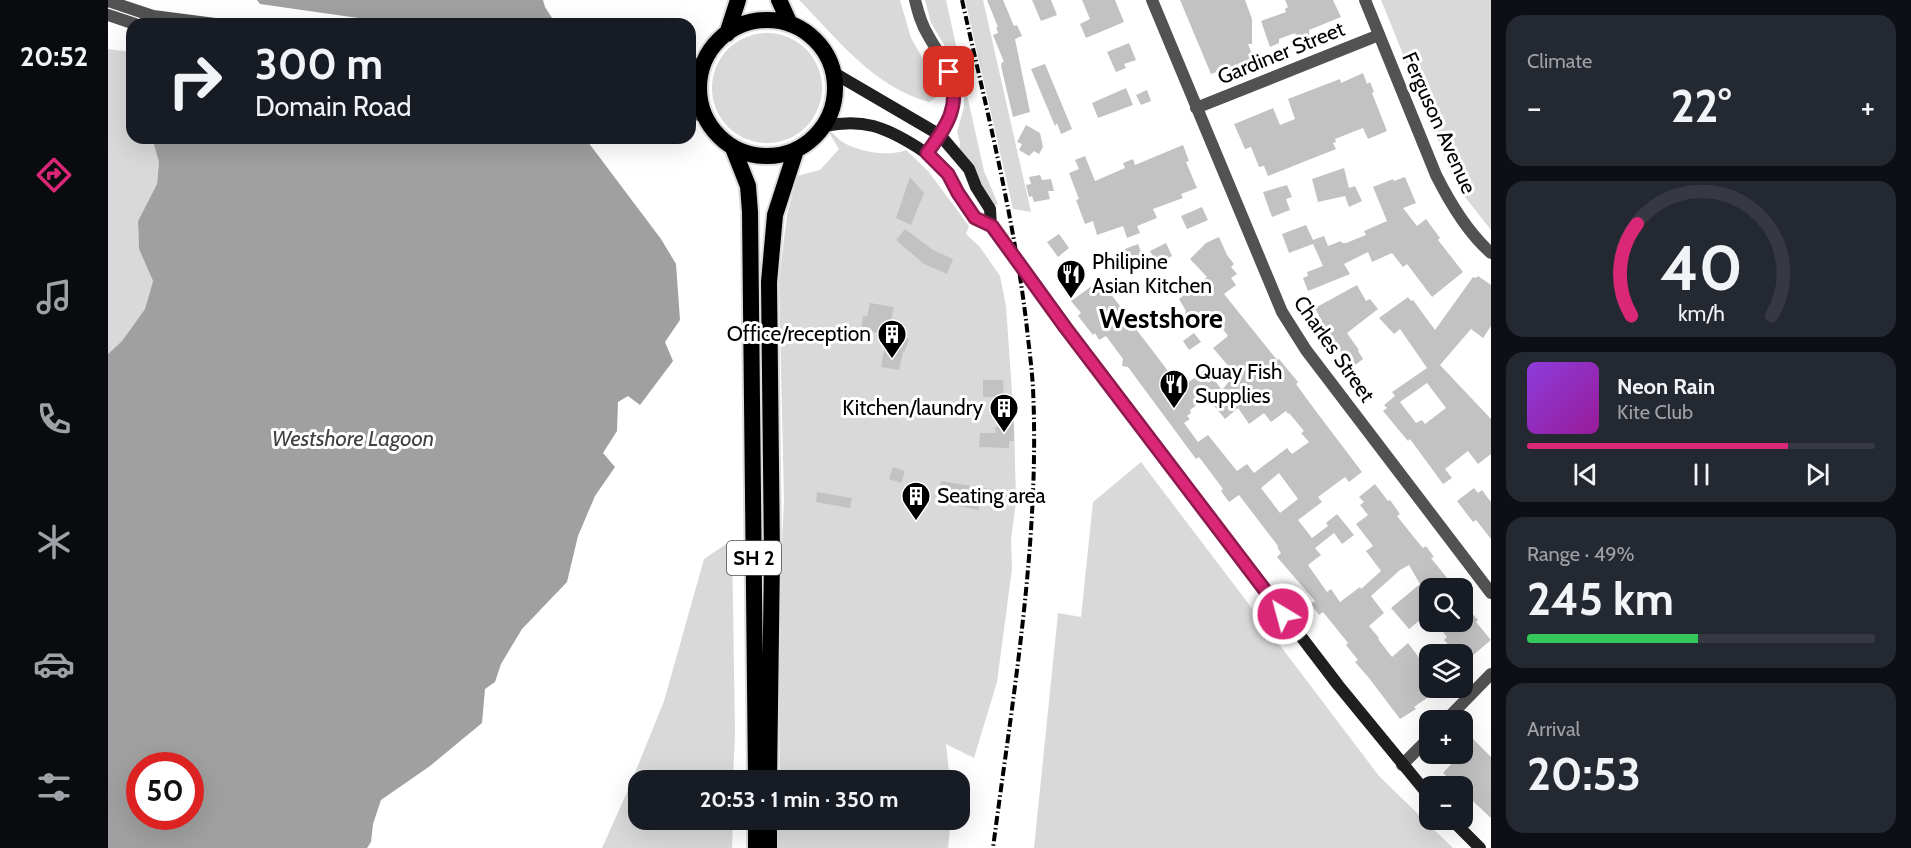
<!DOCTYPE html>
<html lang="en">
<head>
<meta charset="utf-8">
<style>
  body { margin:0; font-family:Cabin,sans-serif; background:#242831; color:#f1f3f6; height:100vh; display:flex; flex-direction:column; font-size:22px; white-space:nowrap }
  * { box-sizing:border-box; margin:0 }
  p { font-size:20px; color:#9ea1a6 }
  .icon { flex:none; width:33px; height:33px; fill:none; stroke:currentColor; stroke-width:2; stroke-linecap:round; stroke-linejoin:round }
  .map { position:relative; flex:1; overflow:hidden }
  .drawer { display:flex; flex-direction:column; gap:15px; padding:15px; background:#0d0f14; width:420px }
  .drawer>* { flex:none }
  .hud { position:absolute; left:18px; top:18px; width:570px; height:126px; border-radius:18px; box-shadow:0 6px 24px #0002; background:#171b24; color:#f1f3f6; overflow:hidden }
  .fabs { position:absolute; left:1311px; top:578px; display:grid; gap:12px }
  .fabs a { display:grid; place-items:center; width:54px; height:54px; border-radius:12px; background:#171b24; box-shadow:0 6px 24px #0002; font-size:30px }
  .speed { position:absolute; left:18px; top:752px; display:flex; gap:12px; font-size:30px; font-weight:700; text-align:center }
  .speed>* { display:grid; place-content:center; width:78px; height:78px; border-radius:50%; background:#171b24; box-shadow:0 6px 24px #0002; line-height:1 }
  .speed .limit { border:9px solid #d22; background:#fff; color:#111 }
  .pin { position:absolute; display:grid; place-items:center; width:51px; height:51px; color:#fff; margin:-26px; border-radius:12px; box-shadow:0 3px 9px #0006 }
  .me { position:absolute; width:66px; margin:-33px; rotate:323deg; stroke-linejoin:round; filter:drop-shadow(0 0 4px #0008) }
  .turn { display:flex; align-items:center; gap:21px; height:126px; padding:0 30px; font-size:27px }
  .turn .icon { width:78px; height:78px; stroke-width:2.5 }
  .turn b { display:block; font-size:42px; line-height:51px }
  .big { font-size:45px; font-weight:700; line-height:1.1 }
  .drawer .widget { flex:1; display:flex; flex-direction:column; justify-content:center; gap:9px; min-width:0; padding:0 21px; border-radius:18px; background:#242831 }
  .drawer .dial { align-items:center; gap:0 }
  .dial svg { height:156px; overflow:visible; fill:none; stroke:#363941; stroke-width:7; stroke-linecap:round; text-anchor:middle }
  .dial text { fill:#f1f3f6; stroke:none }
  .song { display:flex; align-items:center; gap:18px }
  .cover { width:72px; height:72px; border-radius:9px; background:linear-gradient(135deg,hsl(270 70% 55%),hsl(300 70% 35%)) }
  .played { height:6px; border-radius:3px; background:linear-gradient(90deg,#db2777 75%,#363941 75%) }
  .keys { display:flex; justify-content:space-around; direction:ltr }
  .heat { display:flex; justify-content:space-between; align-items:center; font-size:33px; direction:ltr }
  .charge { height:9px; border-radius:4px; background:linear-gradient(90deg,#34c759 49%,#363941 0) }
  .trip { position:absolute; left:520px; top:770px; width:342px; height:60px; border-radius:18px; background:#171b24; box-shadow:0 6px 24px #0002; font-weight:700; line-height:60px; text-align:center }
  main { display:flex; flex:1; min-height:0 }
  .menu { display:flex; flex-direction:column; width:108px; justify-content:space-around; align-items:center; background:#090b0e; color:#9ea1a6 }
  .menu .icon { width:42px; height:42px }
  .menu .active { color:#db2777 }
  .menu b { font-size:27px; color:#f1f3f6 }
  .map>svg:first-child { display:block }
  .green { fill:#d9d9d9 }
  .water { fill:#a0a0a0; fill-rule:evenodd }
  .building { fill:#c2c2c2; fill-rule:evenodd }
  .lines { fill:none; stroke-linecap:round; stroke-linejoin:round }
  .trunk-casing { stroke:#dbdbdb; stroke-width:20 }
  .minor { stroke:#525252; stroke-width:12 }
  .tertiary { stroke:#525252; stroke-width:12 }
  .secondary { stroke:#1f1f1f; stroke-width:12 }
  .trunk { stroke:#000; stroke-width:16 }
  .rail { stroke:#000; stroke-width:4; stroke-dasharray:9 3 1.5 3; stroke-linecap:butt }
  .route-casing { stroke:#8e194d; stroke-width:15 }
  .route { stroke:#db2777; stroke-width:10 }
  .labels { text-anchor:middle; stroke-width:6; stroke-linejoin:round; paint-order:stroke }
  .shield { fill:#fff; stroke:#4c4c4c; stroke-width:1.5 }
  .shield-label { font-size:20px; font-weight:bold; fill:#000 }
  .street-label { font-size:21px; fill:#000; stroke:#fff }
  .poi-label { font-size:21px; fill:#000; stroke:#fff; text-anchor:start }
  .water-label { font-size:22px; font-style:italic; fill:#414141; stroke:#fff }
  .district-label { font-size:27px; font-weight:bold; fill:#000; stroke:#fff }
</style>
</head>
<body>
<main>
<nav class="menu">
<b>20:52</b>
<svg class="icon active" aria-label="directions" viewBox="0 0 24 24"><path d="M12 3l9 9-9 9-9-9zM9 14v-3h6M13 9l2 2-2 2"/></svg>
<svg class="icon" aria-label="music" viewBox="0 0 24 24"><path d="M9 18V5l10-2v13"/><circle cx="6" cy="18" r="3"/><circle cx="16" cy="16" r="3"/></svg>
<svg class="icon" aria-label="phone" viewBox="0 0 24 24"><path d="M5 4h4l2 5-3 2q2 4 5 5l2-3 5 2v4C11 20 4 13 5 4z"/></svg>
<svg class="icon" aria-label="climate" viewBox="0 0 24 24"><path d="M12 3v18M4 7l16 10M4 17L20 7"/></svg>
<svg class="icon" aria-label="car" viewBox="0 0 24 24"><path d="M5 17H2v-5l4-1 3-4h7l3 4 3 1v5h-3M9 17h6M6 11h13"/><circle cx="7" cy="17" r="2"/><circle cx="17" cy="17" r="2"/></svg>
<svg class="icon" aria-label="filters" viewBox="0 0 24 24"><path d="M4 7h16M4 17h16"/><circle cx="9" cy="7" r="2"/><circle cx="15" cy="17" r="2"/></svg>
</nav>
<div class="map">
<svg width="1383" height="848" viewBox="0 0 1383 848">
  <rect width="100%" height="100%" fill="#fff"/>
  <!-- green -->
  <path class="green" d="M691,0H792L803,38L830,85L829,97L821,102C764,86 731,40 691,0Z
    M817,0H838L876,171L890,204L882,208L851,156L852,142L849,132L856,107V87L847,63L823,23Z
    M857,0H875L923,212L905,209Z
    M1273,0H1383V230L1357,197L1346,180Z
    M604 88a55 55 0 1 1 110 0a55 55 0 1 1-110 0Z
    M0,49L24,52V138H44L51,162L49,184L30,221L31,249L45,281L37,309L14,341L0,354Z
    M717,126C724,132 731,141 740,145C756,152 781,157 798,150L820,171L861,226L858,234L872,247L892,276L898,306L906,421L908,502L903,539L904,569L889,682L866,758L838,744L842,780H672L670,626L676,501L671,280L679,215L689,176L712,170L731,149Z
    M1033,462L1271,776L1345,848H926L950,613L973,617L985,502Z
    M624,540L627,734L625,780H531V819H625L624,848H494L520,790L556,701L596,559Z
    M671,819H843L840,848H671Z"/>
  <!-- water -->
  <path class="water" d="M149,0H435L437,7L448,24H292L152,4Z
    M44,138H477L553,239L568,264L572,320L557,342L565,361L532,405L520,396L510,402L509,431L495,453L507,467L487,496L470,536L459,582L414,629L393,664L387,682L377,689L374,723L322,766L273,800L265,824L263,842L259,848H0V354L14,341L37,309L45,281L31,249L30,221L49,184L51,162ZM32,765H82V816H32Z"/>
  <!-- building -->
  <path class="building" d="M879,0H895L906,26L909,25L914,36L907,39L922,112L905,117L893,66L894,62H896L885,35L890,33L888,27H890Z
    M924,0H943L949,15L933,21Z
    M974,0H1007L1016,22L978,38L972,24L982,19Z
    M1072,0H1137L1144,19V44H1140L1146,59L1103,74Z
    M1177,0H1225L1233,17L1201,30V36L1190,41L1187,33L1171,39V43L1162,47L1153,21L1178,12L1177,9L1180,7Z
    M1021,43L1028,60L1016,64L1018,68L1008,72L999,52Z
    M937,64L964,129L953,134L949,123L947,126L923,69Z
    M1255,73L1259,84L1262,82L1266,92L1264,93L1279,131L1260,139L1255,128L1227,139L1228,142L1225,143L1228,149L1160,176L1156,166L1151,167L1143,147L1137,149L1126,124L1129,123L1165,108L1172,125L1187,119L1180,99L1232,79L1233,83Z
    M1018,88L1025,105L990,118L984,103Z
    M1039,90L1043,101L1033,105L1028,95Z
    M918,125L932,133L935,147L931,154L926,151L921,156L911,150L914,144L909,142Z
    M1075,145L1081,161L1078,162L1089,188L1073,194L1075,198L1045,209L1049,218L1029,226L1032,233L1019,238L1015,226L989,235L985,221L977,224L968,200L971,199L961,173L971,169L967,160L977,156L987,181L1017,168L1015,163L1025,159L1027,165Z
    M1236,168L1241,188L1247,186L1254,201L1241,207L1237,196L1210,202L1204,179Z
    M932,175L934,180L943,179L946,191H940L942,199L926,202L924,196L921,197L918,185L923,184L921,177Z
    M802,177L816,193L803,225L788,218Z
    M1297,177L1308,203L1295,208L1309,226L1318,219L1332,238L1330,240L1355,272L1324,297L1299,264L1295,267L1284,253L1264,262L1260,252L1236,264L1242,274L1200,291L1195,278L1200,276L1199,272L1215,266L1205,244L1181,253L1174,234L1198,225L1205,240L1216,236L1220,246L1233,241L1234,243H1238L1258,235L1256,231L1279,221L1265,187L1285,179L1286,181Z
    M1179,185L1184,197L1178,199L1182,210L1164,217L1155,192Z
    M1094,207L1100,220L1079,229L1073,216Z
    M797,229L825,250L845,259L839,274L816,264L788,240Z
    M951,234L961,248L950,257L939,242Z
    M1111,237L1119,255L1126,264L1123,267L1129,274L1123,278L1128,285L1116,294L1169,360L1171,359L1190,382L1188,384L1207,410L1254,472L1241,482L1237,477L1210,497L1214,502L1190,520L1204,538L1220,526L1218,523L1229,514L1246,535L1234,544L1226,533L1207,548L1213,555L1200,565L1219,592L1223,589L1232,602L1252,587L1253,589L1273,571L1258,551L1265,546L1248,524L1260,515L1252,505L1256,502L1251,497L1267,484L1280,501L1282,500L1292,514L1289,516L1309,541L1315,548L1318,546L1326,557L1323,558L1347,588H1322V612L1301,629L1283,608L1312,584L1301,565L1292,570L1263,596L1276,613L1261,626L1271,638L1270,639L1284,657L1300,643L1322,672V691L1317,695L1319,698L1306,707L1308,709L1292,719L1261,678L1247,662L1250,660L1238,645L1240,643L1215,612L1211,615L1203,604L1207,601L1169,557L1173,553L1169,547L1170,546L1131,495L1121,502L1113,491L1115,489L1091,457L1088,459L1020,367L1014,366L1015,359L998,336L991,340L987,333L985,335L970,316L973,313L963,301L988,283L997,295L1001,292L1016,311L1015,312L1073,388L1098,369L1114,390L1127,374L1105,348L1120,336L1102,311L1086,323L1077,313L1078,311L1071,299L1099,277L1082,259L1098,243ZM1099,397L1117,419L1130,408L1141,424L1156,413L1163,422L1178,411L1180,414L1181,413L1196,431L1193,433L1201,442L1184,454L1179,448L1146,473L1139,464L1129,471L1100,435L1090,442L1076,423L1082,419L1079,416L1083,413L1082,410ZM1171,473L1190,499L1172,513L1153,488Z
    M1058,243L1064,256L1049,264L1042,251Z
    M1030,244L1036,260L1023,265L1017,249Z
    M1370,276L1383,285V326L1375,338L1363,329L1332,365L1383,419V454L1370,464L1360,451L1337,469L1344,478L1335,484L1302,439L1300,441L1275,411L1279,408L1276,405L1287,396L1284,392L1319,368L1292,329L1286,334L1271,318L1300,297L1303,301L1305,300L1327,330L1365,277L1368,278ZM1319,383L1338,408L1317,424L1314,420L1308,423L1292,402Z
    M1249,285L1258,301L1262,299L1270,309L1239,333L1251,350L1250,351L1255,359L1245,367L1216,331L1218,329L1207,308Z
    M762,303L786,307L780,334L801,339L797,351L795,352L791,370L773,367L779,334L753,330L755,316H759Z
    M1086,333L1093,342L1081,350L1075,341Z
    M875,380H895L896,397H875Z
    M889,406H905L906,441H901V448L871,447L872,433H888L887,427H889Z
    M785,467L797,471L793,483L781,479Z
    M833,481L889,490L888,499L871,498V510L829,502Z
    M1366,488L1370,493L1374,490L1383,502V539L1368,520L1365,522L1349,501Z
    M799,489L821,493L819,503L797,501Z
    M709,492L744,498L742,508L708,502Z
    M1354,603L1370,620L1368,622L1383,640L1357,662L1354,659V654H1349L1336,640L1339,637L1326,621H1354Z
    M1362,736L1383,757V818L1354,791V786H1349L1335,773L1354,753V744Z"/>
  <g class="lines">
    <!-- trunk casing -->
    <g class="trunk-casing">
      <path id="trunk" d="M671,0L682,24
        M591 88a68 68 0 1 1 136 0a68 68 0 1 1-136 0Z
        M619,34L630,0
        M625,148L640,186L642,212L648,780
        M661,780L664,557L661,282L667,215L688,150
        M648,848V819
        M661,848V819"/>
    </g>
    <!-- minor -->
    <path class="minor" d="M807,0C810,12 813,24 820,35C831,56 852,78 846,104C842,123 830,138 819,153
      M1044,0L1174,312L1198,350L1383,593
      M1257,0L1328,175C1342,203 1359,232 1383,253
      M1088,108L1271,35
      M1338,720L1383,674
      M1294,765L1322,737"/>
    <!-- tertiary -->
    <path class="tertiary" d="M0,1L45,16L107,24
      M0,15L27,24
      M582,67L597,61
      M582,111L598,118"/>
    <!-- secondary -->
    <path class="secondary" d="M726,73L832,135L861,169L868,187L882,209L883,226
      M717,126C755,118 777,127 809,147C820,154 832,163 840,174C849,187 855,206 867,217C871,221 878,223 883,226L957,327L1230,685L1322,797
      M1343,819L1372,848"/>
    <!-- trunk -->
    <use href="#trunk" class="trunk"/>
    <!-- rail -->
    <path class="rail" d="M854,0C879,112 908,224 920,338C922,355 924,371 925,388C932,542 905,695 885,848"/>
  </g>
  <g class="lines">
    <!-- route casing -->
    <g class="route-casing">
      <path id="route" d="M841,72C854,106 838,127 819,153L840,174L850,193L867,218L884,226L957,327L1175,614"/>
    </g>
    <!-- route -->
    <use href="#route" class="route"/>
  </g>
  <!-- icons -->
  <defs>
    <g id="restaurant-pin" transform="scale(1.5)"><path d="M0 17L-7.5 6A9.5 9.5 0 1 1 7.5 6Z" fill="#000" stroke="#fff"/><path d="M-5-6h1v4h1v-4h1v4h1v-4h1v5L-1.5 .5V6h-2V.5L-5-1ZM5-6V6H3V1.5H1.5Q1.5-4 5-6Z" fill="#fff"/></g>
    <g id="building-pin" transform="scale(1.5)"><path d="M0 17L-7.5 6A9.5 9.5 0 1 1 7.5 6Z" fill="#000" stroke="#fff"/><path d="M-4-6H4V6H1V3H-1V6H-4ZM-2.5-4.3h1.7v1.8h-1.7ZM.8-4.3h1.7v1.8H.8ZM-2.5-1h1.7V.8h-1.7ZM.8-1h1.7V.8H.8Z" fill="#fff"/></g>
  </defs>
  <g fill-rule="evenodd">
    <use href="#restaurant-pin" x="963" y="274"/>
    <use href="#building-pin" x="784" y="334"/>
    <use href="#restaurant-pin" x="1066" y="384"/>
    <use href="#building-pin" x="896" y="408"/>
    <use href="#building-pin" x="808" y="496"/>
  </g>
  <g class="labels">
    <!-- shield labels -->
    <rect class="shield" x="619" y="541" width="54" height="34" rx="4.5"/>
    <g class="shield-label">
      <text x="646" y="565">SH 2</text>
    </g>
    <!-- street labels -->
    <g class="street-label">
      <text transform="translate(1173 53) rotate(-22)" y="7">Gardiner Street</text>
      <text transform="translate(1331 123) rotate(66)" y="7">Ferguson Avenue</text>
      <text transform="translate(1226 349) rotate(55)" y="7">Charles Street</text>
    </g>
    <!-- poi labels -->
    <g class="poi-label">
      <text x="984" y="269">Philipine<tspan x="984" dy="24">Asian Kitchen</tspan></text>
      <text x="763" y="341" text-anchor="end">Office/reception</text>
      <text x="1087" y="379">Quay Fish<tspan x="1087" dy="24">Supplies</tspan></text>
      <text x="875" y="415" text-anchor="end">Kitchen/laundry</text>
      <text x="829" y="503">Seating area</text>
    </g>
    <!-- water labels -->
    <g class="water-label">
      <text x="245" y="446">Westshore Lagoon</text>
    </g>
    <!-- district labels -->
    <g class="district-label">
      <text x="1053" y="328">Westshore</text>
    </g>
  </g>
</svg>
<div class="fabs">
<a><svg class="icon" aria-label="search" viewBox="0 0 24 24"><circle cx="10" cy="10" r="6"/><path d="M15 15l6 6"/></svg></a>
<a><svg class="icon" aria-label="layers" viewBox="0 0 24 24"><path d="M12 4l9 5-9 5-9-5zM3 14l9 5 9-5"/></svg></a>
<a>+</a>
<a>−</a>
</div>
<div class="speed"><div class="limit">50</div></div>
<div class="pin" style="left:841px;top:72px;background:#d93025"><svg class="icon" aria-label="arrive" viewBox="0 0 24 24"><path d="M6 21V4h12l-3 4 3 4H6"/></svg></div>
<svg class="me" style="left:1175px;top:614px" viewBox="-20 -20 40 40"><circle r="17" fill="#db2777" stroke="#fff" stroke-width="3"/><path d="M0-11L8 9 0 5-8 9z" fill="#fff"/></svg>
<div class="trip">20:53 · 1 min · 350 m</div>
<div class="hud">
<div class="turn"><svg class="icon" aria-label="right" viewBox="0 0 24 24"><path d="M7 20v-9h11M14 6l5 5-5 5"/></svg><div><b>300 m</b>Domain Road</div></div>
</div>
</div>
<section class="drawer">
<div class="widget"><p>Climate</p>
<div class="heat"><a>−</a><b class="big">22°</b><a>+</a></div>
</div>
<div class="widget dial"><svg viewBox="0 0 100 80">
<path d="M14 69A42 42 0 1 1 86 69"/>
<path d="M14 69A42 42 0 0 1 17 22" stroke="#db2777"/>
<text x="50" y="56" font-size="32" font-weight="700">40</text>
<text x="50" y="72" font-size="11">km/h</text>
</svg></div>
<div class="widget">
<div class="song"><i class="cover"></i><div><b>Neon Rain</b><p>Kite Club</p></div></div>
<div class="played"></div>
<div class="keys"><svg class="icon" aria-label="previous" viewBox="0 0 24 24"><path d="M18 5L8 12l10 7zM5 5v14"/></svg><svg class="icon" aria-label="pause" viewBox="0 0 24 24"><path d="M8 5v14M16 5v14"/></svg><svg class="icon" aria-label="next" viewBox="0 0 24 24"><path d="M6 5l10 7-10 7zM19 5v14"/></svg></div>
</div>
<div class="widget"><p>Range · 49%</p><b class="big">245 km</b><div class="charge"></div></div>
<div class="widget"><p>Arrival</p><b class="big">20:53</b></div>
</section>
</main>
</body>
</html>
